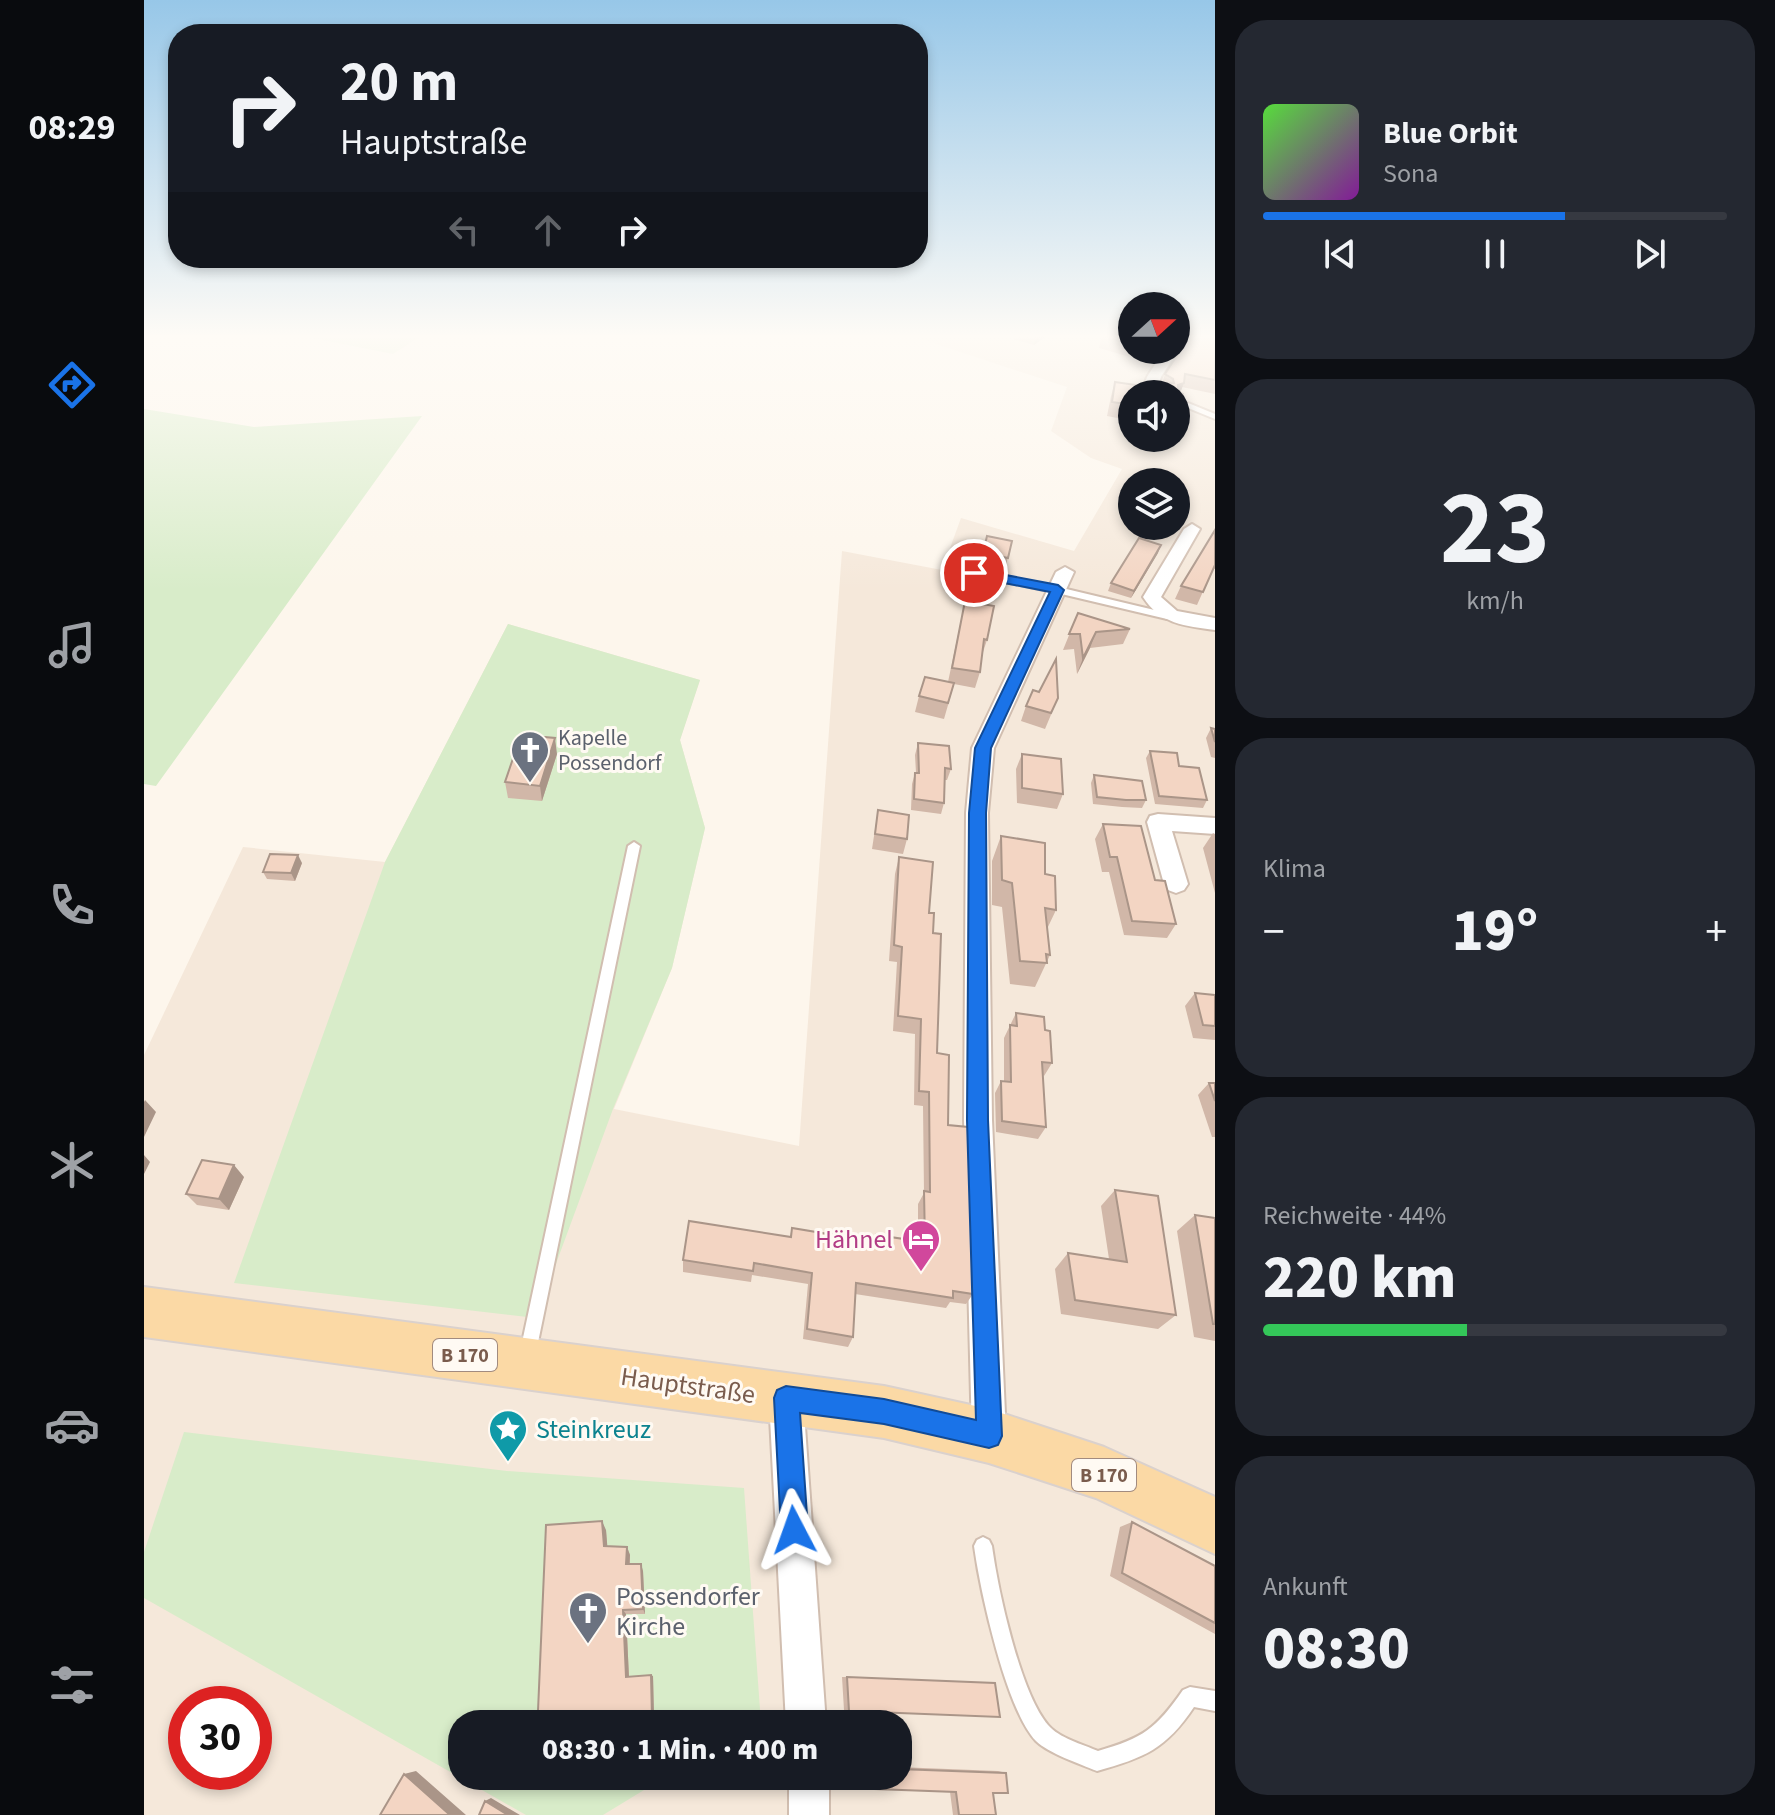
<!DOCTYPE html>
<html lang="de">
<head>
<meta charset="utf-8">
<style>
  body { margin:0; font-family:"Source Sans 3",sans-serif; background:#242831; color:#f1f3f6; height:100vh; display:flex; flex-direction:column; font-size:30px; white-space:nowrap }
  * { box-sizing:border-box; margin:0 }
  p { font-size:26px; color:#9ea1a6 }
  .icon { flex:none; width:44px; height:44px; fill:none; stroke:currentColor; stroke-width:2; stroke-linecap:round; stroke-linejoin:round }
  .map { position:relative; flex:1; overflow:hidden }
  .drawer { display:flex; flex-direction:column; gap:20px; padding:20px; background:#0d0f14; width:560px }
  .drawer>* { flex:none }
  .top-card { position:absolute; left:24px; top:24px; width:760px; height:244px; border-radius:32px; box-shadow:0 4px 12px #0003; background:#171b24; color:#f1f3f6; overflow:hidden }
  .needle { width:52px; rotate:69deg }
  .buttons { position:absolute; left:974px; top:292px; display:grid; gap:16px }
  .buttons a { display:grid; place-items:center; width:72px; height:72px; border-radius:50%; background:#171b24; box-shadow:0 4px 12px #0003; font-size:40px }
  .speed { position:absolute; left:24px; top:1686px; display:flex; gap:16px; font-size:40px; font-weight:700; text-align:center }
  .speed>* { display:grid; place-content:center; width:104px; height:104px; border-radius:50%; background:#171b24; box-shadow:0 4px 12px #0003; line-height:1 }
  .speed .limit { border:12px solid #d22; background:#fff; color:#111 }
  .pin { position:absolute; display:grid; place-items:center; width:68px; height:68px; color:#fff; margin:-34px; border:4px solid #fff; border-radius:50%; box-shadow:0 2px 8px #0007 }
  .me { position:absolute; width:88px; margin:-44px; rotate:356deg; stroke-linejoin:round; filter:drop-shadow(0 0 6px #0008) }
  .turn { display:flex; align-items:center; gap:28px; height:168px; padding:0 40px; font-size:36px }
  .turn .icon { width:104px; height:104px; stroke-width:2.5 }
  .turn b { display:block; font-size:56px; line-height:68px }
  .lanes { display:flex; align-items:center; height:76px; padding:0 40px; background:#0003; justify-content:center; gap:40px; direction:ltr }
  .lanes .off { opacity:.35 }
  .big { font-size:60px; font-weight:800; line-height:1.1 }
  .drawer .widget { flex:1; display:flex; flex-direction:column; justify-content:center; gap:12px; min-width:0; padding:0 28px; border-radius:32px; background:#242831 }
  .drawer .dial { align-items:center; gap:0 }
  .dial b { font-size:104px; line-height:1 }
  .song { display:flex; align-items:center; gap:24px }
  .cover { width:96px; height:96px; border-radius:12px; background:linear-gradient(135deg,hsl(110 70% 55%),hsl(290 70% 35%)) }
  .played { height:8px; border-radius:4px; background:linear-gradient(90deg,#1a73e8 65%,#363941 65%) }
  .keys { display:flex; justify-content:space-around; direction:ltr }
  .heat { display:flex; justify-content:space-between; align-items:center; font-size:44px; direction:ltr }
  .charge { height:12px; border-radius:6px; background:linear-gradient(90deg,#34c759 44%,#363941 0) }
  .trip { position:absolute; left:304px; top:1710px; width:464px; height:80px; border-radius:32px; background:#171b24; box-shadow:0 4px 12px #0003; font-weight:800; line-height:80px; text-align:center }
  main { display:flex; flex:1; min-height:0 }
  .dock { display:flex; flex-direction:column; width:144px; justify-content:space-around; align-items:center; background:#090b0e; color:#9ea1a6 }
  .dock .icon { width:56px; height:56px }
  .dock .active { color:#1a73e8 }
  .dock b { font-size:36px; color:#f1f3f6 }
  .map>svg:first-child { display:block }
  .residential { fill:#f5e8da; fill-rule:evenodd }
  .green { fill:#d8ecc9 }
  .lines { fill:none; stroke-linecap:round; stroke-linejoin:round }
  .service-casing { stroke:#d1beb0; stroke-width:4 }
  .minor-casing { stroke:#d1beb0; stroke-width:4 }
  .primary-casing { stroke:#dad1cd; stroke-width:4 }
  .service { fill:#fff; fill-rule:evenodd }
  .minor { fill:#fff; fill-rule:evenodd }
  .primary { fill:#fbd9a5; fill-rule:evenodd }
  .wall { fill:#d1b7a8 }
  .shaded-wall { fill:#aa9588 }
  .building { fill:#f3d5c3; stroke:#aa9588; stroke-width:2 }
  .route { fill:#1a73e8; stroke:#114b97; stroke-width:2 }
  .labels { text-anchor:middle; stroke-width:6; stroke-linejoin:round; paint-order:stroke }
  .shield { fill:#fffaf3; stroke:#a28b7f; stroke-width:2 }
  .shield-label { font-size:20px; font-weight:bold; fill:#7a5c4d }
  .worship-label { font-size:22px; fill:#5b616d; stroke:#fffaf3; text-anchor:start }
  .near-hotel-label { font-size:26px; fill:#b23c85; stroke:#fffaf3; text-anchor:end }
  .near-street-label { font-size:26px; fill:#7a5c4d; stroke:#fffaf3 }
  .near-culture-label { font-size:26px; fill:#0d838f; stroke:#fffaf3; text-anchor:start }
  .near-worship-label { font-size:26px; fill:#5b616d; stroke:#fffaf3; text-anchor:start }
</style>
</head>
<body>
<main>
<nav class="dock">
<b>08:29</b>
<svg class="icon active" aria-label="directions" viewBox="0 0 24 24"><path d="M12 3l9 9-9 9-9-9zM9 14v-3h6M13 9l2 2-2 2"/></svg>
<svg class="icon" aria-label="music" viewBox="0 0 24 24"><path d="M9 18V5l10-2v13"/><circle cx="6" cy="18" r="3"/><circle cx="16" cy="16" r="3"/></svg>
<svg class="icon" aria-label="phone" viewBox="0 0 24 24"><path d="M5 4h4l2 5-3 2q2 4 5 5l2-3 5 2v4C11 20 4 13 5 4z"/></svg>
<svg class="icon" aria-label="climate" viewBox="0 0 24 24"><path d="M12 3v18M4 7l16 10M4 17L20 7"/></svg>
<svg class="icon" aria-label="car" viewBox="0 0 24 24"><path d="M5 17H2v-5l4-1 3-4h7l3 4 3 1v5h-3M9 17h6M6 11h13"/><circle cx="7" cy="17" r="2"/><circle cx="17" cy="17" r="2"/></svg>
<svg class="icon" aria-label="filters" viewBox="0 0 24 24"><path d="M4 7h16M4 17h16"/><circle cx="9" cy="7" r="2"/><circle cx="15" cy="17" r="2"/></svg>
</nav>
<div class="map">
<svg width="1071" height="1815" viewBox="0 0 1071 1815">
  <rect width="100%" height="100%" fill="#fdf6ec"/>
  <!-- residential -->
  <path class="residential" d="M768,336H988V350H1032V336H1071V1815H0V1055L99,847L241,862L364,624L556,680L536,740L561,828L528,968L470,1109L655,1146L698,551L798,570L817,518L930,551L978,469L947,458L907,431L923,387ZM988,394H1032V438H988ZM988,482H1032V526H988ZM42,1704H110V1772H42ZM318,1724H754V1776H318Z"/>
  <!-- green -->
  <path class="green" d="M159,336H277L249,354Z
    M0,409L110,427L278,416L12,786L0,784Z
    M364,624L556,680L536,740L561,828L528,968L469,1109L392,1318L90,1283L241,862Z
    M40,1432L363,1471L600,1488L617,1723L318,1724V1776H523L459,1815H382L0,1598V1552Z"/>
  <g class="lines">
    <!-- service casing -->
    <g class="service-casing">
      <path id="service" d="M1032,398L1071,414V419L1032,403Z
        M830,570L914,587L1023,613L1028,616L1023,619L909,592L827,575L826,573Z
        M490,842L496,846L392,1352L390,1358L384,1360L378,1358L376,1352L484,846Z
        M839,1537L845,1540L848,1546C854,1590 876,1692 904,1725C915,1738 938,1744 954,1751C999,1738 1012,1729 1039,1690L1046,1687L1071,1691V1711L1050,1707C1022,1749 1000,1758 953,1771C936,1764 904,1753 892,1741C862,1710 836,1590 830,1546L833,1540Z"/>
    </g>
    <!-- minor casing -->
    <g class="minor-casing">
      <path id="minor" d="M1032,347L1034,350L1017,377L1011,394H997L1003,377L1020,350H1032Z
        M1048,524L1056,529L1017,597L1033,611L1071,618V630C1041,626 1016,624 999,597L1040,529Z
        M921,567L930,572L850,748L844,813L848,1120L862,1436L857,1448L845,1453L833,1448L828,1436L820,1120L822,813L828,748L912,572Z
        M1014,814L1071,818V834L1028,831L1044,884L1040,890L1032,893L1024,890L1020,884L1003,822L1006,816Z
        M642,1381L654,1386L659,1398L682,1724H642L625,1398L630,1386Z
        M645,1776H685V1815H645Z"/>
    </g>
    <!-- primary casing -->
    <g class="primary-casing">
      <path id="primary" d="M0,1287L740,1386L845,1409L960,1447L1071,1497V1554L952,1498L845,1463L740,1438L0,1337Z"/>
    </g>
    <!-- service -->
    <use href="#service" class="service"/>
    <!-- minor -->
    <use href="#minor" class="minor"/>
    <!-- primary -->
    <use href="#primary" class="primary"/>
  </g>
  <!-- wall -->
  <path class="wall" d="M870,336H902L890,345L869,339Z
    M958,336H988V350H994L986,357L955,348Z
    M1032,336H1071V394L1038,387L1036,393L1037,406L1032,419V394L1018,384L1021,374L1037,349L1032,344Z
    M971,382L988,394V409L984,420L963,416L967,396Z
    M1071,530V569H1069L1053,605L1031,599L1037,586Z
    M843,536L868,541L862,565L837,561Z
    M1014,553L987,598L964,591L967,583Z
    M841,574L833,603L811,598L813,590Z
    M821,601L843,640L838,655L836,672L831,688L810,684L800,719L771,712L775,696L804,682Z
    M934,613L986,629L979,644L946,648L933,674L930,649L919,650Z
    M914,698L901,729L877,721L882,706Z
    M1067,728L1071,729V758L1067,757L1062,738Z
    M774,743L807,769L803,780H800V803L797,814L767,810L768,784L771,773H772L771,755Z
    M1006,751L1035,766L1063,800L1059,808L1011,804L1002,758Z
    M413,754L398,801L364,798L361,782Z
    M878,754L919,794L913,809L873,803L872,769Z
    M950,775L1002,800L998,808L978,807L949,804L947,783Z
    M734,810L763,839L759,854L728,849Z
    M959,824L1011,880L1032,924L1023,938L980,935L965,872H958L951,839Z
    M1069,833L1071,834V893L1059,848Z
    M857,836L901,874L912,910L903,929L906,955L891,987L866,984L858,907L848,905V861Z
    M755,857L785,913L789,933L793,1053L829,1294L822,1304L806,1302L802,1308L711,1294L709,1337L704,1347L659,1339L664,1284L608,1275L607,1282L539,1272V1260L646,1236L648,1228L729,1242L732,1235L774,1241V1204L780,1193L779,1106L770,1105L771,1034L749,1031L753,962L745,961L751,874Z
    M158,863L151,881L123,879L119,872Z
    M1051,993L1071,995V1040L1049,1038L1041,1006Z
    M872,1013L901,1030L908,1063L900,1076L899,1075L902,1127L894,1139L852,1132L851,1093L857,1081H860V1038Z
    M1065,1083H1071V1137H1068L1054,1095Z
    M100,1177L85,1210L53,1205L42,1194Z
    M971,1190L1032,1315L1014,1329L917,1314L911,1269L924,1253L965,1259L957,1206Z
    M1051,1215L1071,1218V1341L1050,1337L1033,1231Z
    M988,1522L1071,1566V1634L966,1576L976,1527Z
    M462,1530L463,1546L483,1547L486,1555V1564L499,1571L501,1614H482L485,1677L509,1676L510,1716L508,1718L394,1711Z
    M698,1677H703L856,1717L700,1710Z
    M754,1767L854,1771L862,1773L849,1793L852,1815H809L806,1792L731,1789L726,1787L725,1776H754Z"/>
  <!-- shaded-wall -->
  <path class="shaded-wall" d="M892,336H902L890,345Z
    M1040,383L1035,396L1034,385Z
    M1017,545L1014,553L987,598L990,591Z
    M952,632L946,648L933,674L939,658Z
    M411,738L413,754L398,801L396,786Z
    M154,855L158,863L151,881L147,873Z
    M1,1100L12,1112L0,1137V1102Z
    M0,1155L6,1162L0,1174Z
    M90,1165L100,1177L85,1210L75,1199Z
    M458,1521L462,1530L464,1554L460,1546Z
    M483,1547L486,1555L485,1572L482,1564Z
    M497,1564L499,1571L501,1614L499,1609Z
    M479,1610L482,1614L485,1678L482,1677Z
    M507,1675L509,1676L510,1716L508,1718Z
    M272,1771L322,1815H306L260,1774Z
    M347,1798L376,1815H364L341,1801Z"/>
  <!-- building -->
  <path class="building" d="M958,336H988V344Z
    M1041,336H1071V380L1041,374L1040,383L1034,385V392L1039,394L1037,406H1032V394H1008L1014,384L1030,383L1029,379L1021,374L1044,339Z
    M971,382L992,385L991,394H988V405L968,402Z
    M1071,530V565L1059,592L1037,586Z
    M843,536L868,541L864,558L839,553Z
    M995,538L1017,545L990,591L967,583Z
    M819,570L841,574L835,595L813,590Z
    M821,601L850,606L843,640L840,639L836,672L808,668Z
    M934,613L986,629L952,632L939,658L936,634H925Z
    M912,659L914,698L907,713L882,706L889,690L895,692Z
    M781,677L810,683L804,703L775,696Z
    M1067,728L1071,729V742Z
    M377,735L411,738L396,786L361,782Z
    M774,743L805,746L807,769L801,768L800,803L770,799L771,773H775Z
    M1006,751L1033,753L1035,766L1055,768L1063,800L1015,796Z
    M878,754L917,759L919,794L878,788Z
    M950,775L998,781L1002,800H982L953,797Z
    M734,810L765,815L763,839L731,834Z
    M959,824L997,826L1011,880L1021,881L1032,924L988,921L973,857H966Z
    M857,836L901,843V874L911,876L912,910L901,908L906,955L902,954L903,963L876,961L868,883L858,880Z
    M126,854L154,855L147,873L119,872Z
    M755,857L789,862L785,913H790L789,933L797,934L793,1053L805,1055L804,1125L824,1127L829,1294L809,1291V1298L712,1283L709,1337L663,1329L668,1273L610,1263L609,1271L539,1260L545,1221L647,1237L648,1228L732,1242V1235L781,1242L780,1191L786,1192L785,1092L775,1091L777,1019L754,1016L758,947L750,945Z
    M1051,993L1071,995V1026L1059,1025Z
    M872,1013L900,1017L901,1030L906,1031L908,1063L898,1062L902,1127L858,1121L857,1081L867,1082L866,1025L873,1026Z
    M1065,1083H1071V1101Z
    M58,1160L90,1165L75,1199L42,1194Z
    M971,1190L1014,1196L1032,1315L931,1300L924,1253L983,1262Z
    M1051,1215L1071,1218V1324H1069Z
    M458,1521L460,1546L483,1547L482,1564H497L499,1609L479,1610L482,1677L507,1675L508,1718L490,1724H359V1720L394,1711L402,1525Z
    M988,1522L1071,1566V1623L978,1573Z
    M703,1677L851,1683L856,1717L705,1711Z
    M754,1769L862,1773L864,1793H849L852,1815H815L812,1792L731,1789L730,1776H754Z
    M260,1774L306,1815H236Z
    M410,1776H469L455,1782L420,1780Z
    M341,1801L364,1815H335Z"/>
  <!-- sky -->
  <linearGradient id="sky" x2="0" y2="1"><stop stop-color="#97c7e8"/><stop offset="0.57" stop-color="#fefbf6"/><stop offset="1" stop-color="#fefbf6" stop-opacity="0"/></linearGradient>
  <rect width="1071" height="590" fill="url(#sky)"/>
  <!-- route -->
  <path class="route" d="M830,569L914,585L920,590L847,748L842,813L844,1120L858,1436L854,1445L845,1448L740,1424L656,1413L664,1530L660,1540L650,1544L641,1540L637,1530L630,1398L633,1390L642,1386L740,1399L832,1420L823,1120L825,813L831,748L906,592L825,576L823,573Z"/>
  <!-- icons -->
  <defs>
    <g id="church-pin" transform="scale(2)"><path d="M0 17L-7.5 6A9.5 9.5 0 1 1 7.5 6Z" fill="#6b7280" stroke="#fffaf3"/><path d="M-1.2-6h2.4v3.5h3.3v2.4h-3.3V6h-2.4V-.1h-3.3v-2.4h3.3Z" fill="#fff"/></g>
    <g id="hotel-pin" transform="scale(2)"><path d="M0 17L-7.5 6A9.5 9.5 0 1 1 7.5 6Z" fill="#d1479c" stroke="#fffaf3"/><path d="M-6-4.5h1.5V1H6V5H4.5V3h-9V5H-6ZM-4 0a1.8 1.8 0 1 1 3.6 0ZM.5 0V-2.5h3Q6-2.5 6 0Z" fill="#fff"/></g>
    <g id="sight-pin" transform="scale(2)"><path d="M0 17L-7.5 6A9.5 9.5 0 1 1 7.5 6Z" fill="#0f9aa8" stroke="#fffaf3"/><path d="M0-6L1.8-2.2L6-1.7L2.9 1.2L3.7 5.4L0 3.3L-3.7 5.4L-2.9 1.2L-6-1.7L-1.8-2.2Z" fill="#fff"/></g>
  </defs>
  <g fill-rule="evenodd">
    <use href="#church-pin" x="386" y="750"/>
    <use href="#hotel-pin" x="777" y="1239"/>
    <use href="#sight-pin" x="364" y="1429"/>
    <use href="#church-pin" x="444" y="1611"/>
  </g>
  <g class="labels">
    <!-- shield labels -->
    <g class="shield">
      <rect x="289" y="1339" width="64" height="32" rx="6"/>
      <rect x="928" y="1459" width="64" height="32" rx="6"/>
    </g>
    <g class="shield-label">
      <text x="321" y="1362">B 170</text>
      <text x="960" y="1482">B 170</text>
    </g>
    <!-- worship labels -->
    <g class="worship-label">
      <text x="414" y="745">Kapelle<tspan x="414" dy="25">Possendorf</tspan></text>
    </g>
    <!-- near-hotel labels -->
    <g class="near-hotel-label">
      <text x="749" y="1248">Hähnel</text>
    </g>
    <!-- near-street labels -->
    <g class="near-street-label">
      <text transform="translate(544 1385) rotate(8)" y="9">Hauptstraße</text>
    </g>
    <!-- near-culture labels -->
    <g class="near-culture-label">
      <text x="392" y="1438">Steinkreuz</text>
    </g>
    <!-- near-worship labels -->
    <g class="near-worship-label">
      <text x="472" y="1605">Possendorfer<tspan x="472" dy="30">Kirche</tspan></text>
    </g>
  </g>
</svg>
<div class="buttons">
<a><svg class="needle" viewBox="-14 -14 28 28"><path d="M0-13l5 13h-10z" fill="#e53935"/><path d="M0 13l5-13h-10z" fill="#9ea1a6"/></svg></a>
<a><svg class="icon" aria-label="sound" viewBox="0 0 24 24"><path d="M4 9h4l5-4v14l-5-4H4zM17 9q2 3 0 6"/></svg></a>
<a><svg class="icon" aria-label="layers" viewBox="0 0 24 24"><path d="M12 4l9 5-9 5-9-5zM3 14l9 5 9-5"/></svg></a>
</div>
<div class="speed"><div class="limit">30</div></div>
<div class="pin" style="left:830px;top:573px;background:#d93025"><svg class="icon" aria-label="arrive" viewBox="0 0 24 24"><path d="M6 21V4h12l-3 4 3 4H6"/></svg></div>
<svg class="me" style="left:650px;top:1530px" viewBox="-20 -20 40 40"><path d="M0-17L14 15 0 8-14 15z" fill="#1a73e8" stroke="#fff" stroke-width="4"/></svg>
<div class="trip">08:30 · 1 Min. · 400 m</div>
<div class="top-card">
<div class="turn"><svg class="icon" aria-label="right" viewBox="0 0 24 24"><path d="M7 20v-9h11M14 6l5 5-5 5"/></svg><div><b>20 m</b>Hauptstraße</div></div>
<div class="lanes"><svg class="icon off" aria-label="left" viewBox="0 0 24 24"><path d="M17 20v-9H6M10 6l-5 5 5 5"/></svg><svg class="icon off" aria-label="ahead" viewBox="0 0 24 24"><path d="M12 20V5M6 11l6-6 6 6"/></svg><svg class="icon" aria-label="right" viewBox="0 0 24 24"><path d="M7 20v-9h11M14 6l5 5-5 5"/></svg></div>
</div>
</div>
<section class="drawer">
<div class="widget">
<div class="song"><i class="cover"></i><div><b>Blue Orbit</b><p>Sona</p></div></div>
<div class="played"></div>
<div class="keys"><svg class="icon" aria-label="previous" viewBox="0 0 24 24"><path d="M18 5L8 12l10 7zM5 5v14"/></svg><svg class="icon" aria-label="pause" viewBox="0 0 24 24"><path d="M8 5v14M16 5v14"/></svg><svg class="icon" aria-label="next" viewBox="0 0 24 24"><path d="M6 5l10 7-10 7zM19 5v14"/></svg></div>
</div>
<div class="widget dial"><b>23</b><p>km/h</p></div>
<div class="widget"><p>Klima</p>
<div class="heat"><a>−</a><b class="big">19°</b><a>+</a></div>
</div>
<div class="widget"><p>Reichweite · 44%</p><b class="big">220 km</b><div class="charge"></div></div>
<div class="widget"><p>Ankunft</p><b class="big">08:30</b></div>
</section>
</main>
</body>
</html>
